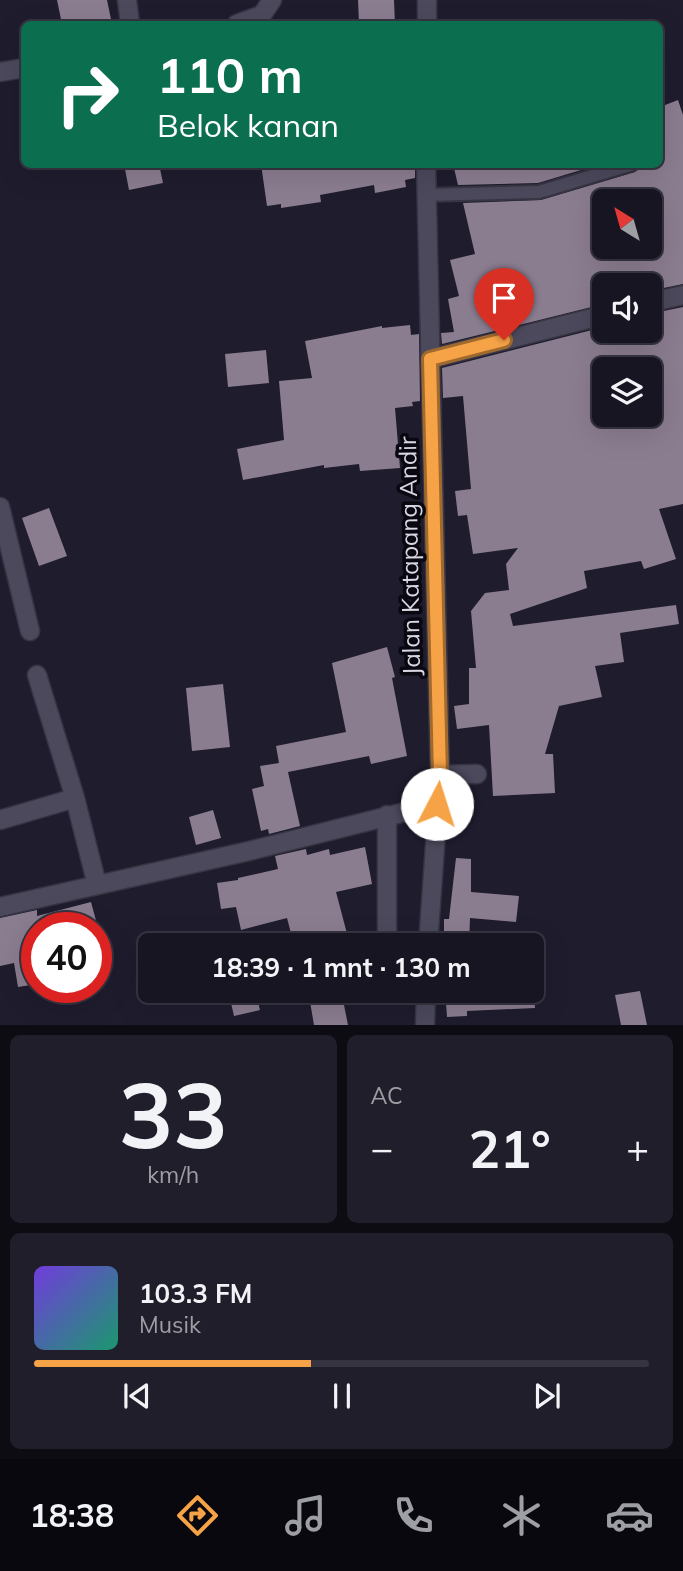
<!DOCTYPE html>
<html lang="id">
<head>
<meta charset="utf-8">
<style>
  body { margin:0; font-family:Mulish,sans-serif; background:#201e2a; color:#f1f3f6; height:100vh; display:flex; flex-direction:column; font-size:26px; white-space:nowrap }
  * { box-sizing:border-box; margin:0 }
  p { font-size:23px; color:#9e9fa5 }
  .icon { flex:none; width:38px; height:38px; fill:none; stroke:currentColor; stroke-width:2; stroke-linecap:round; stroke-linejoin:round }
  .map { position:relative; height:1025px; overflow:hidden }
  .sheet { display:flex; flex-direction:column; gap:10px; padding:10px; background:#0d0c13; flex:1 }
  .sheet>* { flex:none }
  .banner { position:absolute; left:21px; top:21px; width:642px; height:147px; border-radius:10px; box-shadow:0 7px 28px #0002,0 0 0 2px #363440; background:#0b6e4f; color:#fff; overflow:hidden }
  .needle { width:46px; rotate:323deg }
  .buttons { position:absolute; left:592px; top:189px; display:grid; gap:14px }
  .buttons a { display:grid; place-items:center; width:70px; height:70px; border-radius:10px; background:#171522; box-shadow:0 7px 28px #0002,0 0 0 2px #363440; font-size:35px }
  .speed { position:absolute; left:21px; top:912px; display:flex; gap:14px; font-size:35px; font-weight:700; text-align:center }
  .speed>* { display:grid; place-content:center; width:91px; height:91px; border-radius:50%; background:#171522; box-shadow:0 7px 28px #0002,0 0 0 2px #363440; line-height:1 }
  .speed .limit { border:10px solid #d22; background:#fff; color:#111 }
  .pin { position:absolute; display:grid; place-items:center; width:60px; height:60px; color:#fff; margin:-72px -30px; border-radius:50% 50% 50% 0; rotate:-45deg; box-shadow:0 0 7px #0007 }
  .pin .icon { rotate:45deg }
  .me { position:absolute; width:77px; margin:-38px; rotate:5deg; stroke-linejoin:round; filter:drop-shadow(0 0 5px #0008) }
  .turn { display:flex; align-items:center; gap:24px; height:147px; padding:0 21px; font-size:32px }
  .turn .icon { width:91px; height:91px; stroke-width:2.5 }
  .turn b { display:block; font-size:49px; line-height:60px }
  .big { font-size:52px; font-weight:700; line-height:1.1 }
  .sheet .widget { flex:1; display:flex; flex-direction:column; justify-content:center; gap:10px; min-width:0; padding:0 24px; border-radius:10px; background:#201e2a }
  .sheet .dial { align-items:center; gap:0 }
  .dial b { font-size:91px; line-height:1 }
  .song { display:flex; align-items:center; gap:21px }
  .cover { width:84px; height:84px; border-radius:10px; background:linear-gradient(135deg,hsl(260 70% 55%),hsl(160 70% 35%)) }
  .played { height:7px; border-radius:4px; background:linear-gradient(90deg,#f6a246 45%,#363440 45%) }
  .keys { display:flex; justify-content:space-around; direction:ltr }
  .heat { display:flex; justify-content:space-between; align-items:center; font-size:38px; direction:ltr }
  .sheet .tiles { flex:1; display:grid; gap:10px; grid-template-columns:1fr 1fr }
  .widget:last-child { grid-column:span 2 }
  .trip { position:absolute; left:138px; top:933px; width:406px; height:70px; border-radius:10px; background:#171522; box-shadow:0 7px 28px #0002,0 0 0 2px #363440; font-weight:700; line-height:70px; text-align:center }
  .tabs { display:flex; height:112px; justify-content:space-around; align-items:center; background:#09080e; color:#9e9fa5 }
  .tabs .icon { width:49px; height:49px }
  .tabs .active { color:#f6a246 }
  .tabs b { font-size:32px; color:#f1f3f6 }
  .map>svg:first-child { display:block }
  .building { fill:#8b7d90; fill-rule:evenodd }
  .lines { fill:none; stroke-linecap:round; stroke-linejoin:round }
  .service-casing { stroke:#373543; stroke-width:16 }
  .minor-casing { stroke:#373543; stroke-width:21 }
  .tertiary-casing { stroke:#373543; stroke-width:21 }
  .service { stroke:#4c495d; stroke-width:12 }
  .minor { stroke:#4c495d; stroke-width:18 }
  .tertiary { stroke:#4c495d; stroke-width:18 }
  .route-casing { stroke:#a0692e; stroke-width:18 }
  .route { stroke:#f6a246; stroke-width:12 }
  .labels { text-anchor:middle; stroke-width:7; stroke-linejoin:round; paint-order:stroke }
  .street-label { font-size:24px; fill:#d9d7e3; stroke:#090810 }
</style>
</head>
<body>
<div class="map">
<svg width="683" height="1025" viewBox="0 0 683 1025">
  <rect width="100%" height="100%" fill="#1f1c2e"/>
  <!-- building -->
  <path class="building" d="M57,0H107L112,24H62Z
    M358,0H394L395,24H359Z
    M678,100L683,115V284L649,291V285H604V304L442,344L441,333L454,332L448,299L459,296L450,260L475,254L463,203L541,200L635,172L642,164H660V107ZM604,201H649V247H604Z
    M124,164H159L163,183L129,190Z
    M261,164H415V178L405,180L406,187L375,193L374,185L320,195L321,202L281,208V204L267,206Z
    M453,164H561L562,170L601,164L538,183L458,185Z
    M683,307V504L659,509L676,559L644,569L641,561L584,571L587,588L510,614L513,626L676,605L679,624L620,633L624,662L595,666L602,697L559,706L545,754H553L555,793L493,796L489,725L457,729L454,706L469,704V668H476L471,611L485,593L509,590L506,564L518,548L473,554L467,515L458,516L455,491L471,489L463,396L443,398L442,368L604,327V331H649V314ZM598,369H649V415H604V392Z
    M410,325L411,335L419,334L420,401L412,402L413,406L395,408L400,468L360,471L359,464L324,468V465L243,480L237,449L284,440L279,381L312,378L305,341L382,326V328Z
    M266,350L269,383L228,387L225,354Z
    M49,508L67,556L39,566L22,518Z
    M387,647L395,677L392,678L407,756L371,764L369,756L288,772L300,826L269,834L268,829L261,831L252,789L264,786L260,766L279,763L276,746L346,732L332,663Z
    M223,684L230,747L192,751L186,688Z
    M213,810L221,838L196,845L189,817Z
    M365,847L372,884L336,892L350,945H328L327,938L294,945L287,918L241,930L236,907L221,909L217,883L238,880V878L278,869L275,856L306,849L307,855L329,849L330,855Z
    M456,858L471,859V892L519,896L516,922L470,918L469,945H444V919H449Z
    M91,902L98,928H37V984L18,987L14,963L0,966V918L37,910V916Z
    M228,990H255L260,1010L234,1016Z
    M308,990H341L348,1025H314Z
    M445,990H534L535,1008L467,1011V1016L447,1017Z
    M640,991L647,1025H621L615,995Z"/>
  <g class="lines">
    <!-- service casing -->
    <g class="service-casing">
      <path id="service" d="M426,195L539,192L633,164"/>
    </g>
    <!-- minor casing -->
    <g class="minor-casing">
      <path id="minor" d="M127,0L130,24
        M237,24L262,15L272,0
        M0,72L24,68
        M649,303L683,295
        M430,359L604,315
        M0,507L30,631
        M37,675L75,798L97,885
        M440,775L477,774
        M387,815V935
        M0,820L75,798
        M0,907L249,851L437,804"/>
    </g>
    <!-- tertiary casing -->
    <g class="tertiary-casing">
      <path id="tertiary" d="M427,24V0
        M426,164L440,775L428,945
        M425,1025L426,990"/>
    </g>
    <!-- service -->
    <use href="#service" class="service"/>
    <!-- minor -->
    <use href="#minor" class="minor"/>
    <!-- tertiary -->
    <use href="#tertiary" class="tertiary"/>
  </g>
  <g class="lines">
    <!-- route casing -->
    <g class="route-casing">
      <path id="route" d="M437,804L440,775L430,359L504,340"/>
    </g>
    <!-- route -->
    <use href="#route" class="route"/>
  </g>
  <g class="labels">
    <!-- street labels -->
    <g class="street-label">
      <text transform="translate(410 556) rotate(-91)" y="8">Jalan Katapang Andir</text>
    </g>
  </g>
</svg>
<div class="buttons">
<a><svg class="needle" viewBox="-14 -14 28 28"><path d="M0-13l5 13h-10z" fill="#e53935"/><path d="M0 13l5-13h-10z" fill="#9e9fa5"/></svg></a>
<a><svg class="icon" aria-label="sound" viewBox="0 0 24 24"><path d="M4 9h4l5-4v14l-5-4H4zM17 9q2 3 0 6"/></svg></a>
<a><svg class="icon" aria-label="layers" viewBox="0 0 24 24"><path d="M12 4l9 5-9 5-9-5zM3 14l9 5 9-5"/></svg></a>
</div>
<div class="speed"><div class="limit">40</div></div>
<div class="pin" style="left:504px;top:340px;background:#d93025"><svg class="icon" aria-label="arrive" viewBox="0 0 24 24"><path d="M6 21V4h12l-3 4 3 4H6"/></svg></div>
<svg class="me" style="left:437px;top:804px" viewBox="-20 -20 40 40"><circle r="19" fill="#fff"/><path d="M0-13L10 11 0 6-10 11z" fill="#f6a246"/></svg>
<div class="trip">18:39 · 1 mnt · 130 m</div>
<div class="banner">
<div class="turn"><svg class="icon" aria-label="right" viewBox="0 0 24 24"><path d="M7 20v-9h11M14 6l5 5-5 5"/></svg><div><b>110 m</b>Belok kanan</div></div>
</div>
</div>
<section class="sheet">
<div class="tiles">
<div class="widget dial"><b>33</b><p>km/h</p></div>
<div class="widget"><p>AC</p>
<div class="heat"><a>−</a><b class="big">21°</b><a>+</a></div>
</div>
<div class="widget">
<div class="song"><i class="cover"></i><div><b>103.3 FM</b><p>Musik</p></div></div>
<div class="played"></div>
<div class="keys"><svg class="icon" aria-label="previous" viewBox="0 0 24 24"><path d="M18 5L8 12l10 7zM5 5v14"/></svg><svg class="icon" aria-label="pause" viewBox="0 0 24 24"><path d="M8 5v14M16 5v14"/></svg><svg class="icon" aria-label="next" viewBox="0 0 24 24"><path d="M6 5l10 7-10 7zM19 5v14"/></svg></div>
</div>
</div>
</section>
<nav class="tabs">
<b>18:38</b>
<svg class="icon active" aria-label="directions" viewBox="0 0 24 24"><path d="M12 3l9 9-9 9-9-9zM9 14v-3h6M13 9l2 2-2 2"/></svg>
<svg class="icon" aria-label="music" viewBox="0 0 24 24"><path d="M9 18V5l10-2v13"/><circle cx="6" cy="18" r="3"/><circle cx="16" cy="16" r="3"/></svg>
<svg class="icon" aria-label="phone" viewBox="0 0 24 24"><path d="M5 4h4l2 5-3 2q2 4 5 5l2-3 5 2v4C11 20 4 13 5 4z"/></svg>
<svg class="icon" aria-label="climate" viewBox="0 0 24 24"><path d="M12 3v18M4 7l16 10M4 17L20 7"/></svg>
<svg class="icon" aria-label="car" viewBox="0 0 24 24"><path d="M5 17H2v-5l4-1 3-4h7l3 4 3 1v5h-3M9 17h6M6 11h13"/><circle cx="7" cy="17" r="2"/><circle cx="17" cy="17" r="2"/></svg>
</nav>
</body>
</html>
